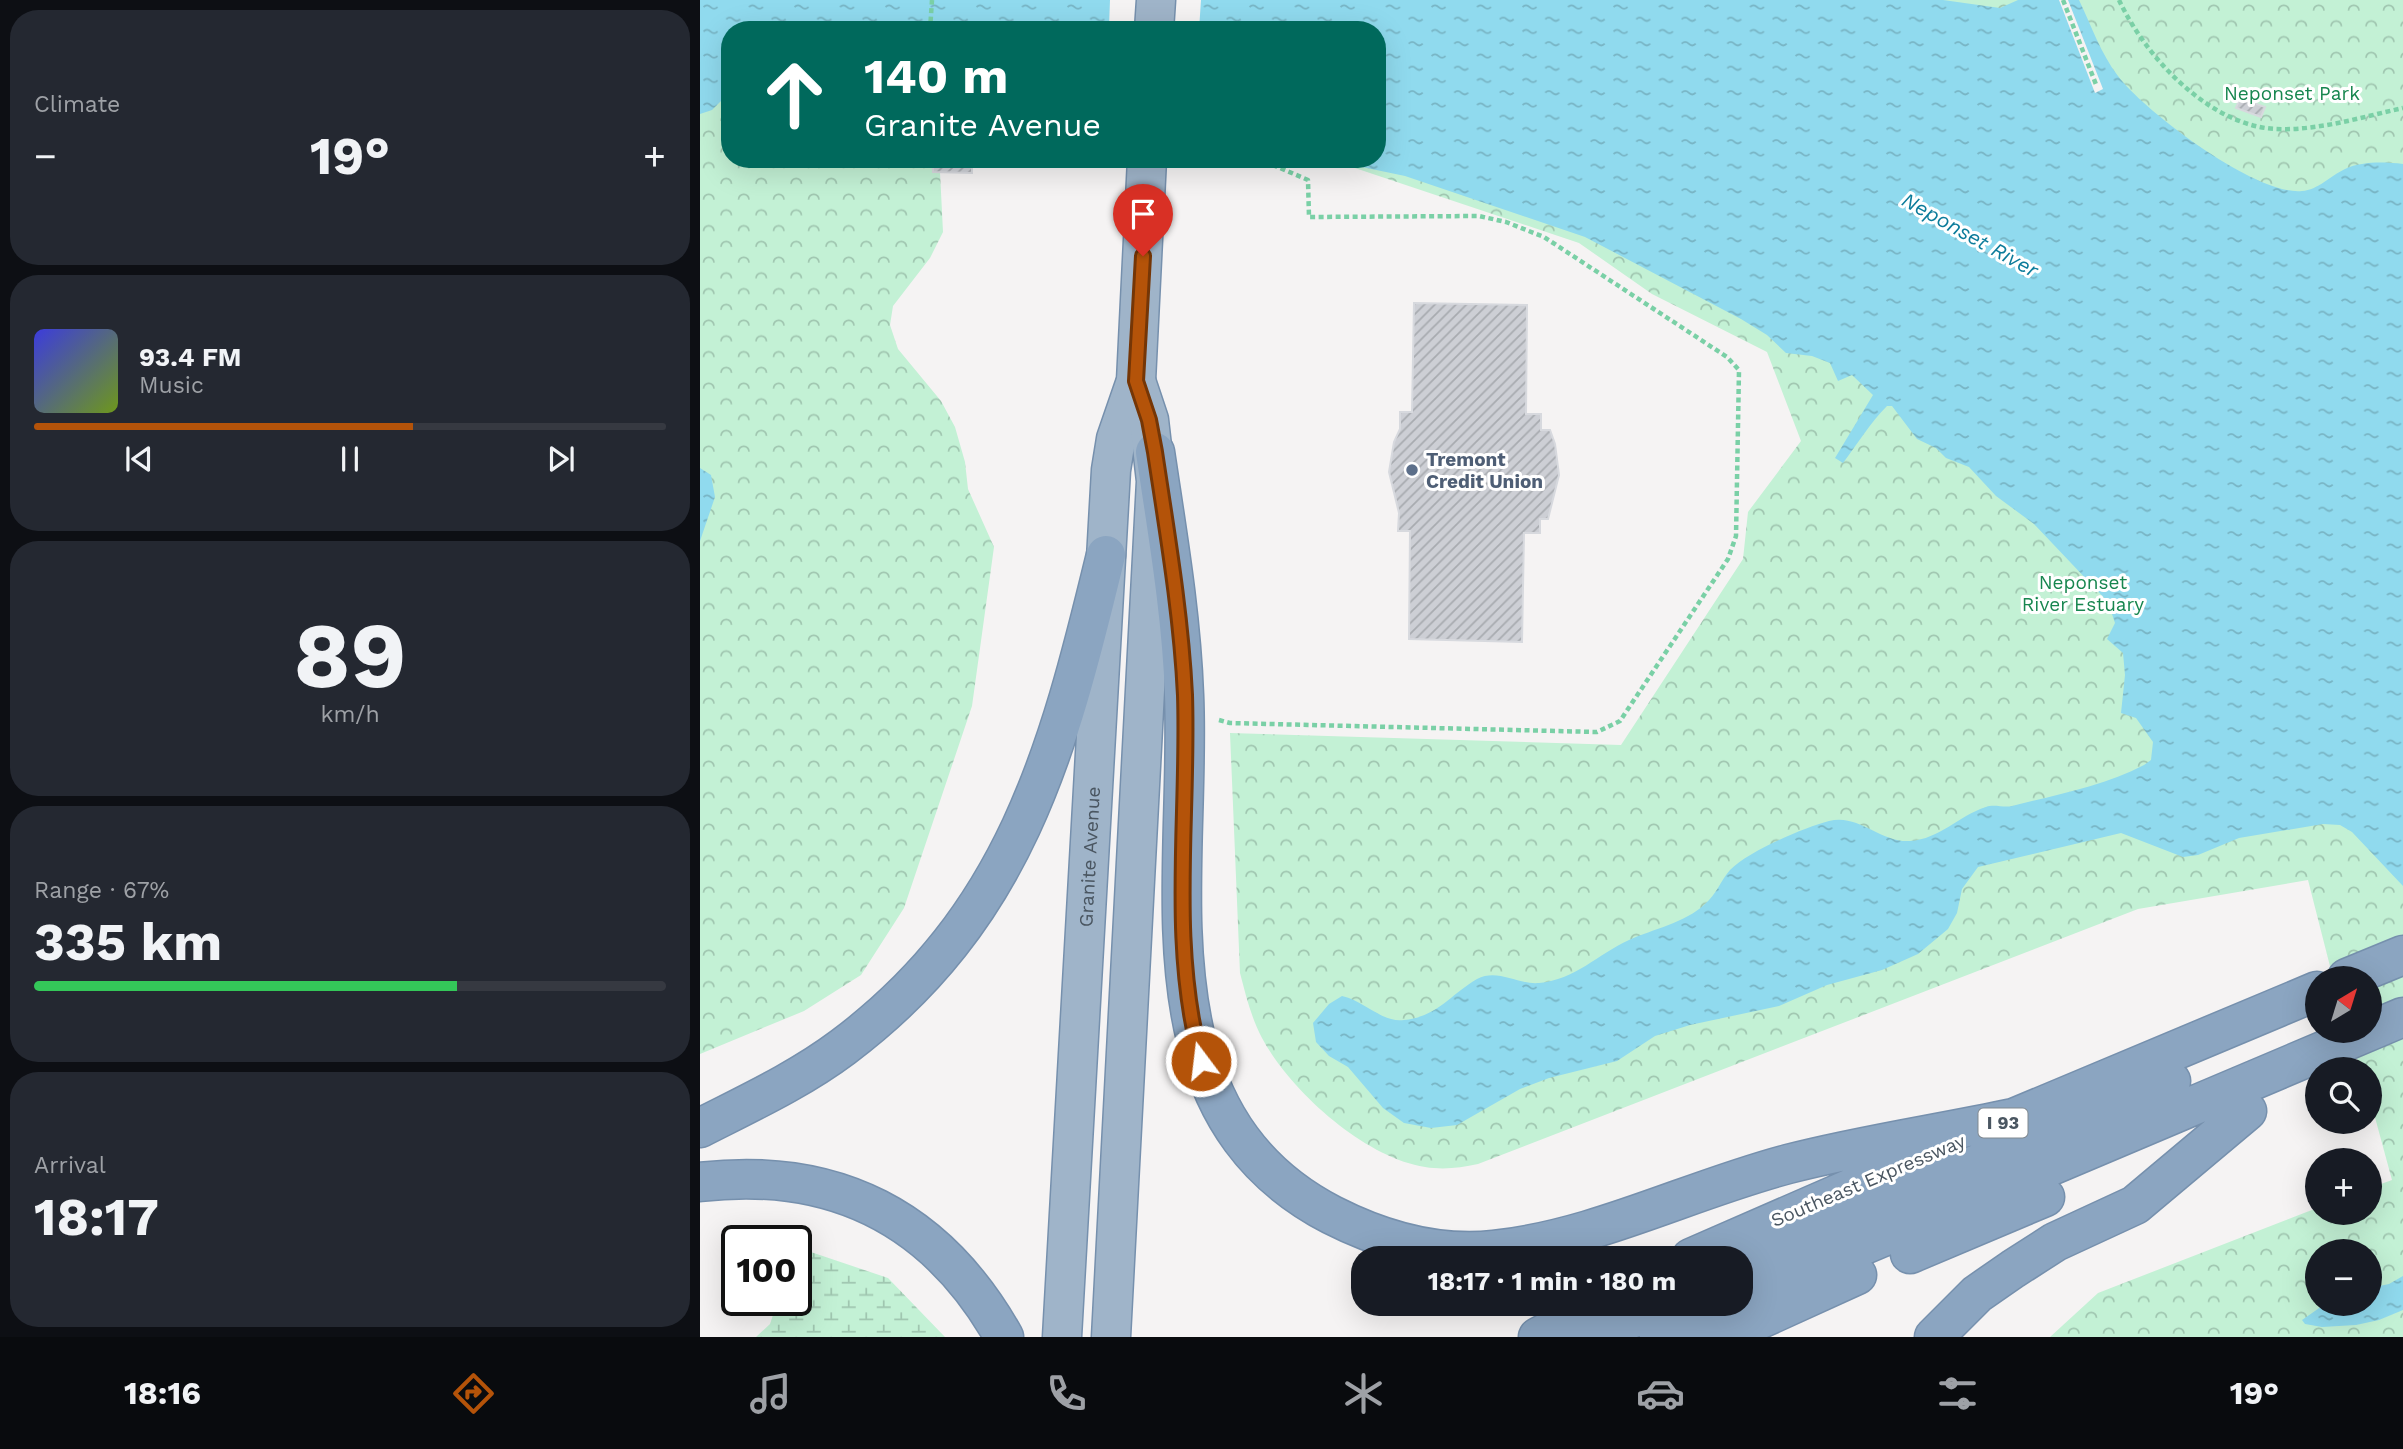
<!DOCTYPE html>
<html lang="en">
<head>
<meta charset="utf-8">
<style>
  body { margin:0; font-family:"Work Sans",sans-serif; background:#242831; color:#f1f3f6; height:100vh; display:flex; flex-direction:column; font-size:26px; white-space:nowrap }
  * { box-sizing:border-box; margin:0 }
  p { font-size:23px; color:#9ea1a6 }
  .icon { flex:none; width:38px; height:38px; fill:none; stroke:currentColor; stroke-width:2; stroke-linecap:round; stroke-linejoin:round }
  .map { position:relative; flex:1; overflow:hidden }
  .details { display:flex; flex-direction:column; gap:10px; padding:10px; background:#0d0f14; width:700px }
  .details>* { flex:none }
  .top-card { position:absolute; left:21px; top:21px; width:665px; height:147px; border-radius:28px; box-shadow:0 7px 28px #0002; background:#00695c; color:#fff; overflow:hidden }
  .needle { width:46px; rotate:38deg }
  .tools { position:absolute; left:1605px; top:966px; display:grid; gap:14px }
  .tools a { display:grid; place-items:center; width:77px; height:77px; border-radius:50%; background:#171b24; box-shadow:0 7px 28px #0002; font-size:35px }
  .speed { position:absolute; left:21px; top:1225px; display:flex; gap:14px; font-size:35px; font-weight:700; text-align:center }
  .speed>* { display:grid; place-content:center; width:91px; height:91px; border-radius:50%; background:#171b24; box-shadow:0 7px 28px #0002; line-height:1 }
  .speed .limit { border:4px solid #111; border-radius:10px; background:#fff; color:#111 }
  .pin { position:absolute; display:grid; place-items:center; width:60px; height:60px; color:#fff; margin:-72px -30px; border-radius:50% 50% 50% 0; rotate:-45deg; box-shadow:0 0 7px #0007 }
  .pin .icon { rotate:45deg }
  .me { position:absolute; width:77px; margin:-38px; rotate:345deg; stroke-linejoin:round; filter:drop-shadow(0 0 5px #0008) }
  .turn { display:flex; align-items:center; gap:24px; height:147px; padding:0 28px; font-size:32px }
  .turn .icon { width:91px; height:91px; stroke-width:2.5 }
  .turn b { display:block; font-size:49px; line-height:60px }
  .big { font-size:52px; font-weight:700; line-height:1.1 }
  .details .tile { flex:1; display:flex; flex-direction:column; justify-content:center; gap:10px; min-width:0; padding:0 24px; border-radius:28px; background:#242831 }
  .details .dial { align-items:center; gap:0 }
  .dial b { font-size:91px; line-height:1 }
  .song { display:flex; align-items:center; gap:21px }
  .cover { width:84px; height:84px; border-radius:10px; background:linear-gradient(135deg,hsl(240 70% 55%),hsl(80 70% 35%)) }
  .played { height:7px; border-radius:4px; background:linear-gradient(90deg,#b45309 60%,#363941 60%) }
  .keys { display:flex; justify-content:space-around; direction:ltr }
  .heat { display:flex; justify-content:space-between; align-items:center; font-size:38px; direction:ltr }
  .charge { height:10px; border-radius:5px; background:linear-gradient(90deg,#34c759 67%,#363941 0) }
  .trip { position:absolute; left:651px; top:1246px; width:402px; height:70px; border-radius:28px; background:#171b24; box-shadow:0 7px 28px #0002; font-weight:700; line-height:70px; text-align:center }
  .dock { display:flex; height:112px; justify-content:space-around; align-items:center; background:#090b0e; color:#9ea1a6 }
  .dock .icon { width:49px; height:49px }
  .dock .active { color:#b45309 }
  .dock b { font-size:32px; color:#f1f3f6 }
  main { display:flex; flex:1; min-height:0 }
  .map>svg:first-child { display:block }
  .wetland { fill:url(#wetland-marsh) }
  .park { fill:url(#park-crowns); fill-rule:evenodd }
  .water { fill:url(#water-ripples) }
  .pier { fill:#f5f3f3 }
  .building { fill:url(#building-hatch); stroke:#d7d9de; stroke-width:2 }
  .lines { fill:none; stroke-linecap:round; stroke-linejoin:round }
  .trunk-casing { stroke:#7690ad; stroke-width:41 }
  .motorway-casing { stroke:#7690ad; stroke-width:41 }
  .path { stroke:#7ad0a6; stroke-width:4.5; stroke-dasharray:5 3.5; stroke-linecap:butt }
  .trunk { stroke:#9fb4c9; stroke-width:38 }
  .motorway { stroke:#8ba5c1; stroke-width:38 }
  .route-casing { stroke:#753606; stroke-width:18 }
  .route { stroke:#b45309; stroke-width:12 }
  .service-dot { fill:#5c6f8a; stroke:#fff; stroke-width:2.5 }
  .labels { text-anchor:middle; stroke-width:6; stroke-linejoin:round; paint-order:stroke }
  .shield { fill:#fff; stroke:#808990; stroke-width:2 }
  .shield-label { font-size:18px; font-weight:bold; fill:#4a5661 }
  .park-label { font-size:19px; fill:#17864f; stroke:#fff }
  .service-label { font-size:19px; font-weight:bold; fill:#4e5e75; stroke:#fff; text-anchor:start }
  .street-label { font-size:19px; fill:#4a5661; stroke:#fff }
  .water-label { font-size:21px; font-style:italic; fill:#0c7c9b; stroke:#fff }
</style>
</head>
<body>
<main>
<section class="details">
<div class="tile"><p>Climate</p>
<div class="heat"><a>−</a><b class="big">19°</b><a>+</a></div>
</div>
<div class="tile">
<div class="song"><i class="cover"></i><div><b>93.4 FM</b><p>Music</p></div></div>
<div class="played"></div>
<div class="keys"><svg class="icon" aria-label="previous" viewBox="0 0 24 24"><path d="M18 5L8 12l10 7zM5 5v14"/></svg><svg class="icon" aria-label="pause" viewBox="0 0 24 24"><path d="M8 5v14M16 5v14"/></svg><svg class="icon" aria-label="next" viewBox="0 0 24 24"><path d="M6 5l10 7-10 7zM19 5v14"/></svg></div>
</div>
<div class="tile dial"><b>89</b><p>km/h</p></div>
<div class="tile"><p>Range · 67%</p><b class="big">335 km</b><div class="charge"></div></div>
<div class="tile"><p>Arrival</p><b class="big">18:17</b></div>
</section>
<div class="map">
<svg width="1703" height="1337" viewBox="0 0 1703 1337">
  <defs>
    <pattern id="wetland-marsh" width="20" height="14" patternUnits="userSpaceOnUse" patternTransform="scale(1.75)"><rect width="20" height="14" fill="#c3f1d5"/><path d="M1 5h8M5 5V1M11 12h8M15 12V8" fill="none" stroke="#a0c6b0"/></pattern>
    <pattern id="park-crowns" width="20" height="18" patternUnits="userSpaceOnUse" patternTransform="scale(1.75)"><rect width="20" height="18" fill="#c3f1d5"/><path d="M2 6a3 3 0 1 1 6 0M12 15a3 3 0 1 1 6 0" fill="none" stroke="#a0c6b0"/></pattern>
    <pattern id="water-ripples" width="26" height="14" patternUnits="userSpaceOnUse" patternTransform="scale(1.75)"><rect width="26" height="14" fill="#90daee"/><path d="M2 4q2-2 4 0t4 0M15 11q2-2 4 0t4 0" fill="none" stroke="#78b4c4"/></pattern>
    <pattern id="building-hatch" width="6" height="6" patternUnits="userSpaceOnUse" patternTransform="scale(1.75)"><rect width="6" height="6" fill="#cdcfd5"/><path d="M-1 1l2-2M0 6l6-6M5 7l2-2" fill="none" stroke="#a8abb0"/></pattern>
  </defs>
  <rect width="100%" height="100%" fill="#f5f3f3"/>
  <!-- wetland -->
  <path class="wetland" d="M96,1247L188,1278L245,1337H56L70,1324L78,1300H96Z"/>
  <!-- park -->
  <path class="park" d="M0,0H1703V1337H1350L1398,1293L1617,1208V1213H1670V1188L1692,1180L1670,1099V1069H1660L1649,1031H1670V978H1633L1608,880L1438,909L778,1164C760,1168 743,1170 725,1167C665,1158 590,1091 562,1038C551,1017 546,996 540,973L530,733L921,745L1043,559L1048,512L1101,441L1067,352L952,294L879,243L628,159H677V30H451L401,26L398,30H30V159H233V172H240L243,232L230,258L193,306L190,325L198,349L241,401L255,427L265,462L268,489L294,547L272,706L204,908L161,975L104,1011L0,1054ZM1617,1251H1670V1304H1617Z"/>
  <!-- water -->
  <path class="water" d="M0,0H1243L1300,8L1318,0H1379C1391,25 1401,54 1418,76C1445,112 1557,196 1602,191C1618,190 1630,176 1645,169C1662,161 1685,162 1703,164V886L1652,832L1640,825L1623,824L1539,838L1498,855L1483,857L1421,833L1278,867L1262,889L1257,913L1248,929L1218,954L1182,970L1127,985L1079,1006L990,1025L955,1036L917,1061L849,1078L820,1089L757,1125L731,1128L704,1123L683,1108L648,1067L629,1056L616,1042L613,1023L629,1004L642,996C665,1001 682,1023 704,1020C737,1017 751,994 777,979C798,968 818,985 839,983C875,980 898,954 929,940C953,929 985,923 1005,904C1016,895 1021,880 1030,870C1049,851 1103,828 1129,821C1158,813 1181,843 1210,841C1240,839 1258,816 1286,807C1294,804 1304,808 1312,806C1355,795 1405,786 1444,765L1451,760L1453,742L1436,718L1421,713L1425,675L1423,653L1407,639L1415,623L1408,602L1334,524L1296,496L1269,467L1246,458L1236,448L1217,439L1192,406H1187C1170,423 1158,443 1143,463L1135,458L1173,395L1152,375L1138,381L1130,363L1112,356L1086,353L1067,335L1041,319L885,237L705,176L662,167L646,159H677V30H451L401,26L398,30H30V92L12,110L0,114Z
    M0,468L11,475L15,497L0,541Z
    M1703,1276V1310L1679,1320L1656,1325L1622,1327L1605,1324L1602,1320L1625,1304H1670V1288L1689,1284Z"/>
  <!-- pier -->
  <path class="pier" d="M410,0H501L499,30L409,27Z
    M1359,0H1368L1403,89L1395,93Z"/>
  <!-- building -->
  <path class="building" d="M1540,98L1565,107L1561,117L1536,108Z
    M233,159H272V173L233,172Z
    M714,303L827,305L826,414H841V430H850L855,444L859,475L848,519H840V533H824L822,642L709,639L710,531H698L699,513L689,472L694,442L700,429V412H712Z"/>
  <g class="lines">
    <!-- trunk casing -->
    <g class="trunk-casing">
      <g id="trunk">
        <path d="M454,30L456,0"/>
        <path id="s1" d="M362,1337L411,470L416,439L436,381L447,159"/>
        <path d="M411,1337L456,481L449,420L436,381"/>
      </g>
    </g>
    <!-- motorway casing -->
    <g class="motorway-casing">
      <path id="motorway" d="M455,452C467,533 481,613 484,695C492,877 433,1112 632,1215C681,1240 737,1256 794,1250C896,1239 989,1190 1088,1164C1161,1145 1238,1134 1313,1118
        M1647,978L1703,955
        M0,1128C49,1103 99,1080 143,1047C315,918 358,753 406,555
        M1290,1128L1617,991
        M0,1182C135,1166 237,1218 304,1337
        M1210,1254L1345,1197
        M991,1258L1234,1152
        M1041,1265L1471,1081
        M1041,1297L1703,1017
        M838,1337L900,1304
        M895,1337L960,1304
        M959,1337L1028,1304
        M1021,1337L1157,1275
        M1234,1337L1277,1294L1313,1269L1355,1242L1435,1205L1547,1111"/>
    </g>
    <!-- path -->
    <path class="path" d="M1363,0L1397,87
      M1419,0C1445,56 1508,125 1575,129C1618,131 1662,117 1703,108
      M230,30L232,0
      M519,720L530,723L897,732L920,721L1028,559L1036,536L1039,370L1027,357L844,237L806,222L779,216L609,217L608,180L559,159"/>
    <!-- trunk -->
    <use href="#trunk" class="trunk"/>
    <!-- motorway -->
    <use href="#motorway" class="motorway"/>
  </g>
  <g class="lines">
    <!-- route casing -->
    <g class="route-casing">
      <path id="route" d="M443,256L436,381L449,420L455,452C467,532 481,613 485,695C489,818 469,941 501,1061"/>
    </g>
    <!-- route -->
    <use href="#route" class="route"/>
  </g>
  <!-- markers -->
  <circle class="service-dot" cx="712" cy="470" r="7"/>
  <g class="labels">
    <!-- shield labels -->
    <rect class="shield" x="1278.5" y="1108.5" width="49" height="29" rx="5"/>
    <g class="shield-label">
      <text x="1303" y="1129">I 93</text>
    </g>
    <!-- park labels -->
    <g class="park-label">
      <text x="1592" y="100">Neponset Park</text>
      <text x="1383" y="589">Neponset<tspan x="1383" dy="22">River Estuary</tspan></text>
    </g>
    <!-- service labels -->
    <g class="service-label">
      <text x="726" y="466">Tremont<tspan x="726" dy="22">Credit Union</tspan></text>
    </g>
    <!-- street labels -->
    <g class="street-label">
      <text dy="7" stroke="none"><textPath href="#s1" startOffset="481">Granite Avenue</textPath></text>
      <text transform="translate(1168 1180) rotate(-23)" y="7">Southeast Expressway</text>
    </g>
    <!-- water labels -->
    <g class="water-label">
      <text transform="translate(1270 235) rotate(29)" y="7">Neponset River</text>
    </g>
  </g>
</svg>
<div class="tools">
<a><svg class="needle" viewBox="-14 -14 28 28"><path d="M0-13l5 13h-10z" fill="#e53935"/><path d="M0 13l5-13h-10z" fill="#9ea1a6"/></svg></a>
<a><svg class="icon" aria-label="search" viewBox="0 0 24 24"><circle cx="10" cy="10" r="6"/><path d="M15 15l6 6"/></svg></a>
<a>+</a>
<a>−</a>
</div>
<div class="speed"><div class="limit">100</div></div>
<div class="pin" style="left:443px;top:256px;background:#d93025"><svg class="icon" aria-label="arrive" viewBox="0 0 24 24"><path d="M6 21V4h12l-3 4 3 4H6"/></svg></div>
<svg class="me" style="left:501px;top:1061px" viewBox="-20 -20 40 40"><circle r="17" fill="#b45309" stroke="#fff" stroke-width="3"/><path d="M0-11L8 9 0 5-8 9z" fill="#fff"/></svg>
<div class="trip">18:17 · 1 min · 180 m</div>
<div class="top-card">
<div class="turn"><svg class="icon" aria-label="ahead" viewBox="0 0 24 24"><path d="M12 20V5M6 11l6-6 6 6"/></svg><div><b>140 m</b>Granite Avenue</div></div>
</div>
</div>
</main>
<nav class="dock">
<b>18:16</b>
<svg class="icon active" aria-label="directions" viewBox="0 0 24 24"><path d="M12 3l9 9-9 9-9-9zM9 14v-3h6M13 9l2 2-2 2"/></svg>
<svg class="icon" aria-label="music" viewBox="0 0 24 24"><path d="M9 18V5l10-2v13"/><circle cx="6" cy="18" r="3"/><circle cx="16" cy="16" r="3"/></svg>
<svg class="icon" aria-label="phone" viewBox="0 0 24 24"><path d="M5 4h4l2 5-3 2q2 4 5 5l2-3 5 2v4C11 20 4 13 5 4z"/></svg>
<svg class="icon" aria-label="climate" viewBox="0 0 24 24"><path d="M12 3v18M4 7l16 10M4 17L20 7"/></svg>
<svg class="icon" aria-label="car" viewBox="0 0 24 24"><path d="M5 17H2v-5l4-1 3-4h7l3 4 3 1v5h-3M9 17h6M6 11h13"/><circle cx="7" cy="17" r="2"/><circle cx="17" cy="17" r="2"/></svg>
<svg class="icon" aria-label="filters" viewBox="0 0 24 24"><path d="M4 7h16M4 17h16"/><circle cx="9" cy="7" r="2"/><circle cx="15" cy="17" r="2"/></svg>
<b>19°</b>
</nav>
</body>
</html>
